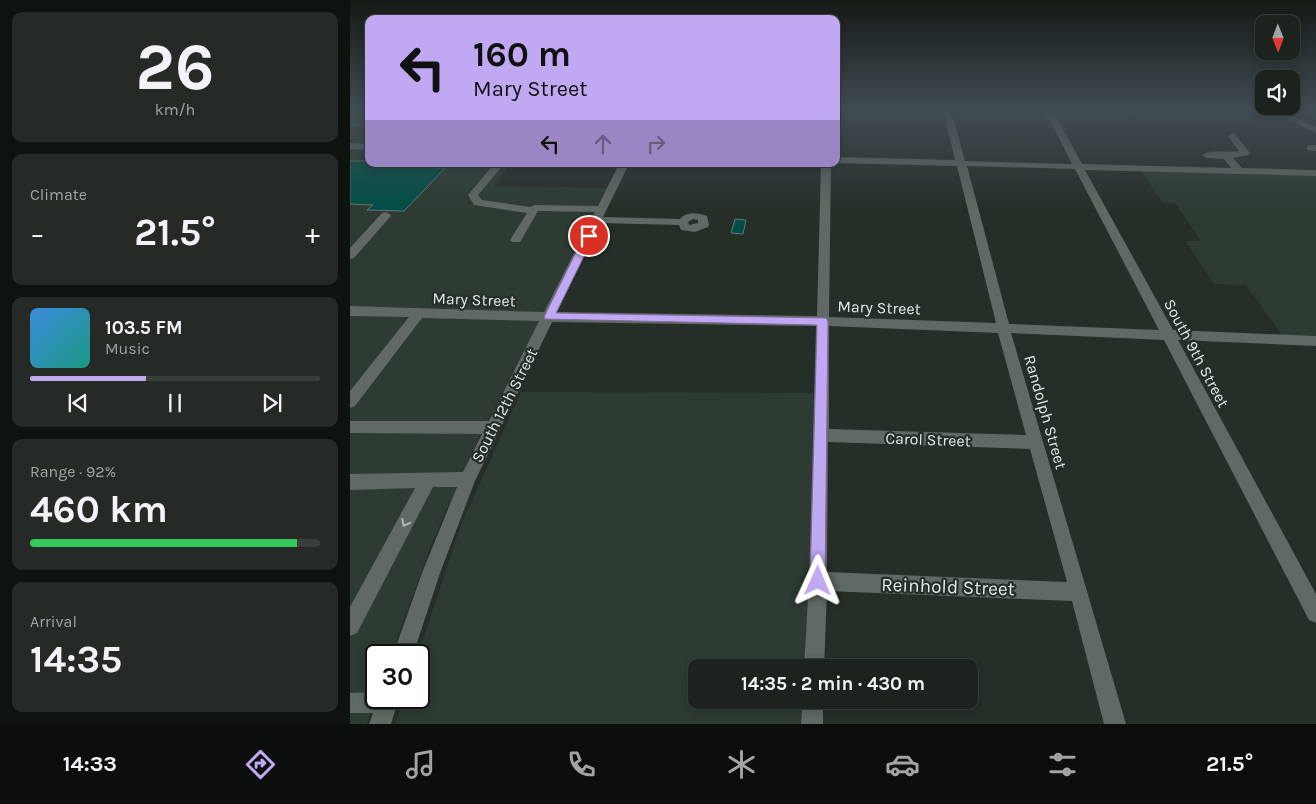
<!DOCTYPE html>
<html lang="en">
<head>
<meta charset="utf-8">
<style>
  body { margin:0; font-family:Karla,sans-serif; background:#252a27; color:#f1f3f6; height:100vh; display:flex; flex-direction:column; font-size:19px; white-space:nowrap }
  * { box-sizing:border-box; margin:0 }
  p { font-size:16px; color:#a0a4a4 }
  .icon { flex:none; width:28px; height:28px; fill:none; stroke:currentColor; stroke-width:2; stroke-linecap:round; stroke-linejoin:round }
  .map { position:relative; flex:1; overflow:hidden }
  .drawer { display:flex; flex-direction:column; gap:12px; padding:12px; background:#0f1310; width:350px }
  .drawer>* { flex:none }
  .top-card { position:absolute; left:15px; top:15px; width:475px; height:152px; border-radius:10px; box-shadow:0 2px 8px #0003,0 0 0 1px #3a3f3c; background:#c1a8f3; color:#111; overflow:hidden }
  .needle { width:32px; rotate:179deg }
  .buttons { position:absolute; left:905px; top:15px; display:grid; gap:10px }
  .buttons a { display:grid; place-items:center; width:45px; height:45px; border-radius:10px; background:#1c221e; box-shadow:0 2px 8px #0003,0 0 0 1px #3a3f3c; font-size:25px }
  .speed { position:absolute; left:15px; top:644px; display:flex; gap:10px; font-size:25px; font-weight:700; text-align:center }
  .speed>* { display:grid; place-content:center; width:65px; height:65px; border-radius:50%; background:#1c221e; box-shadow:0 2px 8px #0003,0 0 0 1px #3a3f3c; line-height:1 }
  .speed .limit { border:2px solid #111; border-radius:8px; background:#fff; color:#111 }
  .pin { position:absolute; display:grid; place-items:center; width:42px; height:42px; color:#fff; margin:-21px; border:2px solid #fff; border-radius:50%; box-shadow:0 1px 5px #0007 }
  .me { position:absolute; width:55px; margin:-28px; rotate:1deg; stroke-linejoin:round; filter:drop-shadow(0 0 4px #0008) }
  .turn { display:flex; align-items:center; gap:18px; height:105px; padding:0 25px; font-size:22px }
  .turn .icon { width:65px; height:65px; stroke-width:2.5 }
  .turn b { display:block; font-size:35px; line-height:42px }
  .lanes { display:flex; align-items:center; height:48px; padding:0 25px; background:#0003; justify-content:center; gap:25px; direction:ltr }
  .lanes .off { opacity:.35 }
  .big { font-size:38px; font-weight:700; line-height:1.1 }
  .drawer .card { flex:1; display:flex; flex-direction:column; justify-content:center; gap:8px; min-width:0; padding:0 18px; border-radius:10px; background:#252a27 }
  .drawer .dial { align-items:center; gap:0 }
  .dial b { font-size:65px; line-height:1 }
  .song { display:flex; align-items:center; gap:15px }
  .cover { width:60px; height:60px; border-radius:8px; background:linear-gradient(135deg,hsl(210 70% 55%),hsl(170 70% 35%)) }
  .played { height:5px; border-radius:2px; background:linear-gradient(90deg,#c1a8f3 40%,#3a3f3c 40%) }
  .keys { display:flex; justify-content:space-around; direction:ltr }
  .heat { display:flex; justify-content:space-between; align-items:center; font-size:28px; direction:ltr }
  .charge { height:8px; border-radius:4px; background:linear-gradient(90deg,#34c759 92%,#3a3f3c 0) }
  .trip { position:absolute; left:338px; top:659px; width:290px; height:50px; border-radius:10px; background:#1c221e; box-shadow:0 2px 8px #0003,0 0 0 1px #3a3f3c; font-weight:700; line-height:50px; text-align:center }
  .tab-bar { display:flex; height:80px; justify-content:space-around; align-items:center; background:#0b0e0c; color:#a0a4a4 }
  .tab-bar .icon { width:35px; height:35px }
  .tab-bar .active { color:#c1a8f3 }
  .tab-bar b { font-size:22px; color:#f1f3f6 }
  main { display:flex; flex:1; min-height:0 }
  .map>svg:first-child { display:block }
  .built { fill:#2d3b32 }
  .building { fill:#004e47; stroke:#697573 }
  .lines { fill:none; stroke-linecap:round; stroke-linejoin:round }
  .minor { fill:#606963; fill-rule:evenodd }
  .oneway { stroke:#afb6b1 }
  .route { fill:#c1a8f3; stroke:#7d6d9e }
  .labels { text-anchor:middle; stroke-width:4.5; stroke-linejoin:round; paint-order:stroke }
  .street-label { font-size:16px; fill:#e3e9e5; stroke:#262e28 }
  .near-street-label { font-size:19px; fill:#e3e9e5; stroke:#262e28 }
</style>
</head>
<body>
<main>
<section class="drawer">
<div class="card dial"><b>26</b><p>km/h</p></div>
<div class="card"><p>Climate</p>
<div class="heat"><a>−</a><b class="big">21.5°</b><a>+</a></div>
</div>
<div class="card">
<div class="song"><i class="cover"></i><div><b>103.5 FM</b><p>Music</p></div></div>
<div class="played"></div>
<div class="keys"><svg class="icon" aria-label="previous" viewBox="0 0 24 24"><path d="M18 5L8 12l10 7zM5 5v14"/></svg><svg class="icon" aria-label="pause" viewBox="0 0 24 24"><path d="M8 5v14M16 5v14"/></svg><svg class="icon" aria-label="next" viewBox="0 0 24 24"><path d="M6 5l10 7-10 7zM19 5v14"/></svg></div>
</div>
<div class="card"><p>Range · 92%</p><b class="big">460 km</b><div class="charge"></div></div>
<div class="card"><p>Arrival</p><b class="big">14:35</b></div>
</section>
<div class="map">
<svg width="966" height="724" viewBox="0 0 966 724">
  <rect width="100%" height="100%" fill="#262e28"/>
  <!-- built -->
  <path class="built" d="M0,110L19,111V164H160L144,186L257,188L121,454L82,543L41,655H26V697L17,724H0Z
    M790,169L966,175V336L932,335L896,285L864,284L835,241H851L826,204L813,203Z
    M171,392L464,393L457,667L346,668V700H456L455,724H45L54,698H69L68,655L111,525Z"/>
  <!-- building -->
  <path class="building" d="M0,112L19,113V118L9,125H0Z
    M0,161H19V164H67L64,167L95,168L54,211L17,210L23,205L0,204Z
    M385,219L396,220L393,234L381,233Z"/>
  <g class="lines">
    <!-- minor -->
    <path class="minor" d="M593,109H601L615,161L722,164L694,109H702L732,164L881,168L874,159L857,158L852,155C860,149 879,153 889,151L878,136L882,133L885,134L900,153L898,155L883,158L892,168L966,170V176L735,170L823,330L966,336V346L828,340L966,594V623L959,620L814,340L661,333L776,724H754L722,601L477,591L474,668H454L459,581L466,326L202,322L125,481L90,573L63,655H43L72,573L107,487H83L7,633L0,636V607L65,488L0,490V474L113,472L132,434L0,433V421H139L189,321L72,318L5,406L0,408V391L59,317L0,316V306L194,312L245,212L188,211L170,242H162L160,240L177,213L124,205L118,195L144,164H154L128,195L132,200L180,207L185,205L248,206L269,164H279L253,217L330,219C337,211 348,213 357,216L359,225L358,227L345,232L331,230L329,225L250,223L207,312L467,316L471,164H481L479,317L646,323L607,166L486,163V157L605,160ZM617,166L725,169L809,330L659,324ZM343,219L348,220V223L339,225L338,222ZM479,326L648,333L676,435L479,429ZM478,442L680,449L717,582L477,572Z
      M774,109H782L785,113L778,115Z
      M915,109H925L966,127V133Z
      M0,143L19,144V150L0,149Z
      M960,145H966V151L957,150V146Z
      M36,212L41,215L40,217L4,258L0,259V248L32,213Z
      M26,692V698H49L41,724H19L23,713H0V693Z
      M453,700H473V724H451Z"/>
  </g>
  <!-- one-way arrows -->
  <defs><path id="oneway-chevron" d="M-2-3.5L2.5 0L-2 3.5" fill="none" stroke-width="1.6" stroke-linecap="round" stroke-linejoin="round" transform="scale(1.25)"/></defs>
  <use class="oneway" href="#oneway-chevron" transform="translate(55 523) rotate(118)"/>
  <!-- sky -->
  <linearGradient id="sky" x2="0" y2="1"><stop stop-color="#151916"/><stop offset="0.52" stop-color="#414c53"/><stop offset="1" stop-color="#414c53" stop-opacity="0"/></linearGradient>
  <rect width="966" height="210" fill="url(#sky)"/>
  <!-- route -->
  <path class="route" d="M239,233L244,236L206,313L476,318L478,321L475,581L473,586L468,588L462,586L460,581L467,325L195,319L194,317L234,236Z"/>
  <g class="labels">
    <!-- street labels -->
    <g class="street-label">
      <text transform="translate(124 299) rotate(2)" y="6">Mary Street</text>
      <text transform="translate(529 307) rotate(2)" y="6">Mary Street</text>
      <text transform="translate(847 353) rotate(62)" y="6">South 9th Street</text>
      <text transform="translate(154 405) rotate(-63)" y="6">South 12th Street</text>
      <text transform="translate(696 412) rotate(74)" y="6">Randolph Street</text>
      <text transform="translate(578 439) rotate(2)" y="6">Carol Street</text>
    </g>
    <!-- near-street labels -->
    <g class="near-street-label">
      <text transform="translate(598 586) rotate(2)" y="7">Reinhold Street</text>
    </g>
  </g>
</svg>
<div class="buttons">
<a><svg class="needle" viewBox="-14 -14 28 28"><path d="M0-13l5 13h-10z" fill="#e53935"/><path d="M0 13l5-13h-10z" fill="#a0a4a4"/></svg></a>
<a><svg class="icon" aria-label="sound" viewBox="0 0 24 24"><path d="M4 9h4l5-4v14l-5-4H4zM17 9q2 3 0 6"/></svg></a>
</div>
<div class="speed"><div class="limit">30</div></div>
<div class="pin" style="left:239px;top:236px;background:#d93025"><svg class="icon" aria-label="arrive" viewBox="0 0 24 24"><path d="M6 21V4h12l-3 4 3 4H6"/></svg></div>
<svg class="me" style="left:468px;top:581px" viewBox="-20 -20 40 40"><path d="M0-17L14 15 0 8-14 15z" fill="#c1a8f3" stroke="#fff" stroke-width="4"/></svg>
<div class="trip">14:35 · 2 min · 430 m</div>
<div class="top-card">
<div class="turn"><svg class="icon" aria-label="left" viewBox="0 0 24 24"><path d="M17 20v-9H6M10 6l-5 5 5 5"/></svg><div><b>160 m</b>Mary Street</div></div>
<div class="lanes"><svg class="icon" aria-label="left" viewBox="0 0 24 24"><path d="M17 20v-9H6M10 6l-5 5 5 5"/></svg><svg class="icon off" aria-label="ahead" viewBox="0 0 24 24"><path d="M12 20V5M6 11l6-6 6 6"/></svg><svg class="icon off" aria-label="right" viewBox="0 0 24 24"><path d="M7 20v-9h11M14 6l5 5-5 5"/></svg></div>
</div>
</div>
</main>
<nav class="tab-bar">
<b>14:33</b>
<svg class="icon active" aria-label="directions" viewBox="0 0 24 24"><path d="M12 3l9 9-9 9-9-9zM9 14v-3h6M13 9l2 2-2 2"/></svg>
<svg class="icon" aria-label="music" viewBox="0 0 24 24"><path d="M9 18V5l10-2v13"/><circle cx="6" cy="18" r="3"/><circle cx="16" cy="16" r="3"/></svg>
<svg class="icon" aria-label="phone" viewBox="0 0 24 24"><path d="M5 4h4l2 5-3 2q2 4 5 5l2-3 5 2v4C11 20 4 13 5 4z"/></svg>
<svg class="icon" aria-label="climate" viewBox="0 0 24 24"><path d="M12 3v18M4 7l16 10M4 17L20 7"/></svg>
<svg class="icon" aria-label="car" viewBox="0 0 24 24"><path d="M5 17H2v-5l4-1 3-4h7l3 4 3 1v5h-3M9 17h6M6 11h13"/><circle cx="7" cy="17" r="2"/><circle cx="17" cy="17" r="2"/></svg>
<svg class="icon" aria-label="filters" viewBox="0 0 24 24"><path d="M4 7h16M4 17h16"/><circle cx="9" cy="7" r="2"/><circle cx="15" cy="17" r="2"/></svg>
<b>21.5°</b>
</nav>
</body>
</html>
